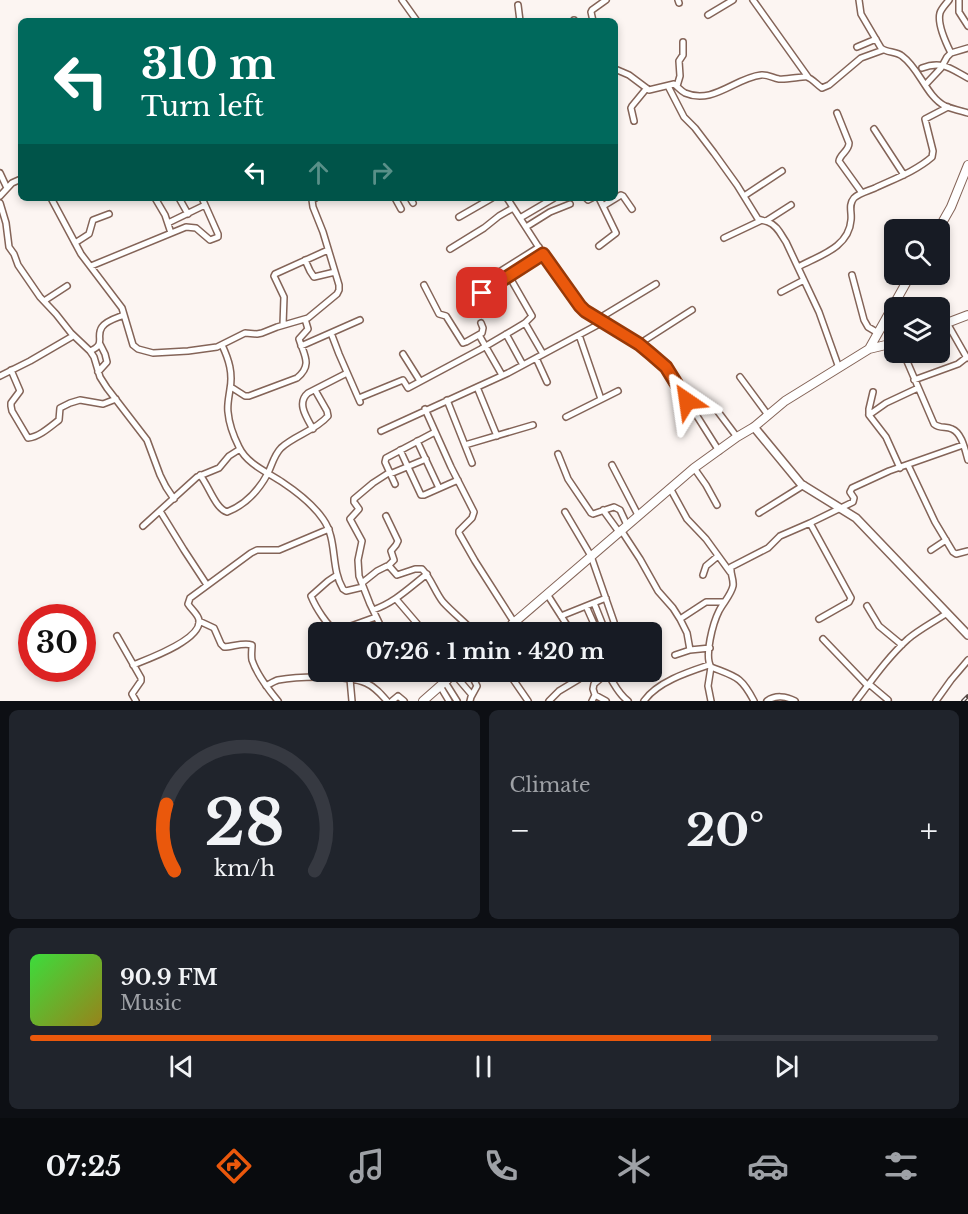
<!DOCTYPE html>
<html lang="en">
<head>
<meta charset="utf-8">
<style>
  body { margin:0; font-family:"Libre Baskerville",serif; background:#20242c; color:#f1f3f6; height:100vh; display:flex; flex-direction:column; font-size:22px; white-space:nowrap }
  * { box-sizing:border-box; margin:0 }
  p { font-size:20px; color:#9ea1a6 }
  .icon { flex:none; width:33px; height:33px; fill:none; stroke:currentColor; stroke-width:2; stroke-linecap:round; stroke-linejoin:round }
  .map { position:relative; height:701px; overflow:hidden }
  .sheet { display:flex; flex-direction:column; gap:9px; padding:9px; background:#0d0f14; flex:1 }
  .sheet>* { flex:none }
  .top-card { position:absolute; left:18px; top:18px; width:600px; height:183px; border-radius:9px; box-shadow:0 3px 9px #0003; background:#00695c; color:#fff; overflow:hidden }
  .tools { position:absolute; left:884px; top:219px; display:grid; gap:12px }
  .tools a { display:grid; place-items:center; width:66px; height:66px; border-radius:9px; background:#171b24; box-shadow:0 3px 9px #0003; font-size:30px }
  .speed { position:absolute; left:18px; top:604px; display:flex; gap:12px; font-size:30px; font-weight:700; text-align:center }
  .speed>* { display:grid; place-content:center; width:78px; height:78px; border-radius:50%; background:#171b24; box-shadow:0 3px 9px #0003; line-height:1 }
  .speed .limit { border:9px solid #d22; background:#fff; color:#111 }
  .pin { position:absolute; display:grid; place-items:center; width:51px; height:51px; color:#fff; margin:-26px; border-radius:12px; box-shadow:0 3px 9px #0006 }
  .me { position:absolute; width:66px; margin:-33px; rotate:328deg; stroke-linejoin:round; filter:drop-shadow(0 0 4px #0008) }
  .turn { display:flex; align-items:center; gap:21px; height:126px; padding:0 24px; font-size:27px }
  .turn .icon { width:78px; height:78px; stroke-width:2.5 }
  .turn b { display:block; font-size:42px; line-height:51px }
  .lanes { display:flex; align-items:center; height:57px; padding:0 24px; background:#0003; justify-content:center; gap:30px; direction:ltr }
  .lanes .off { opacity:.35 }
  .big { font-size:45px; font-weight:700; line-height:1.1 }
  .sheet .widget { flex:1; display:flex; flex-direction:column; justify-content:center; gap:9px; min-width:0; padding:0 21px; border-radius:9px; background:#20242c }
  .sheet .dial { align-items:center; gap:0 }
  .dial svg { height:156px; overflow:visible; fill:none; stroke:#363941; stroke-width:7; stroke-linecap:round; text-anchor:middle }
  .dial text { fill:#f1f3f6; stroke:none }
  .song { display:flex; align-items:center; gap:18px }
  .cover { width:72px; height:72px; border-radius:9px; background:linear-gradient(135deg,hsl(120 70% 55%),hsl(50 70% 35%)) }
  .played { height:6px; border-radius:3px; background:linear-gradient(90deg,#ea580c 75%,#363941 75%) }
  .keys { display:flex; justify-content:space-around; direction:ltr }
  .heat { display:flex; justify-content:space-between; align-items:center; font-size:33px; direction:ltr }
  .sheet .tiles { flex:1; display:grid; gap:9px; grid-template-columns:1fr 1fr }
  .widget:last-child { grid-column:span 2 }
  .trip { position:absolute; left:308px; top:622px; width:354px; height:60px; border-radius:9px; background:#171b24; box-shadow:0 3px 9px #0003; font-weight:700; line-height:60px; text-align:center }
  .tab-bar { display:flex; height:96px; justify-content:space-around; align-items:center; background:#090b0e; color:#9ea1a6 }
  .tab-bar .icon { width:42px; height:42px }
  .tab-bar .current { color:#ea580c }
  .tab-bar b { font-size:27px; color:#f1f3f6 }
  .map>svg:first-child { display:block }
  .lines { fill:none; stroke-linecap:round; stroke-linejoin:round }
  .minor-casing { stroke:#846458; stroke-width:8 }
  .tertiary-casing { stroke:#846458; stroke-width:10 }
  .secondary-casing { stroke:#846458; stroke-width:10 }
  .minor { stroke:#fff; stroke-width:5 }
  .tertiary { stroke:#fff; stroke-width:7 }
  .secondary { stroke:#fff; stroke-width:8 }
  .rail-casing { stroke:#564843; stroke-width:4 }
  .rail { stroke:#fff; stroke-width:1.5; stroke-dasharray:4.5; stroke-linecap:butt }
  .route-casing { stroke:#983908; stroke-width:15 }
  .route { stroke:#ea580c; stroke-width:10 }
</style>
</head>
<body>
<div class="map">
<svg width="968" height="701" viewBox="0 0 968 701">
  <rect width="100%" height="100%" fill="#fcf5f2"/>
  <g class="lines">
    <!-- minor casing -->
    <g class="minor-casing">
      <path id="minor" d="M402,0L417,21
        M678,0L679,3
        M753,0L808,77
        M859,0L861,14L881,48C887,53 896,51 902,56C920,69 926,96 945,106C952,109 961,111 968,113
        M949,0C946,4 941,9 940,13C937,24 946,43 951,53
        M959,0V12L968,26
        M518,5L520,21
        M708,15L733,0
        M574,20V21
        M593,21L591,12L592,10L606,0
        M857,47L876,39
        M922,68C942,60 951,69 968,78
        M615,69L629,75L649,90L674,84C678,87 681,91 685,93C713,105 735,78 761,75C767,74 773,78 779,79C786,80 804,76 807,77C813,79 817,85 822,88L829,85L861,58L883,50
        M926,84L941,68L947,57L951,53L968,48
        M668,86L684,117L695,128L714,153L737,185L758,219C761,220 765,221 768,222C777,225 781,235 786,242L819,312L839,368
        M677,86L680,76L679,61L683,55V42
        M837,113L849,143C849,151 840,154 839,161L862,193
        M634,121L631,108L632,106L646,89
        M874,129L904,175
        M0,173L7,188
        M0,196L12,183L21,179
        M744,196L782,171
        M51,198L81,254L122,308L133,345L138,349L153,353L188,351L217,347L245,333L257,334L262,333L277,327L308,318L337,294L339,290V285L323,232L313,207L312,200L316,198
        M155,198L165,215L171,233
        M179,198L188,214
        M395,198L401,209
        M410,198L413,203
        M507,198L554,271L580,306L585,311L639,344L666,367L719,451
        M586,198L588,200L592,198
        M0,203L6,223L9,247L14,254L18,265L40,297L56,314L71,333L90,351L94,357L100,377L107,388L147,440L160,475L166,487L174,499
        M603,206L621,195L623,196L632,209
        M459,217L492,198
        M520,218L554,198
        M766,221L791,205
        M168,223L205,205
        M526,227L550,212L570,204
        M724,238L760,221
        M75,243L89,234L93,220L109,214
        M599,246L616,233L599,198
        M450,249L484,228L499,216L513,208
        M305,260L310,271L314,277L335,272
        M91,266L186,227L196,228L210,240L218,237V234L202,198
        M798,267C818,256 849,248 851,220C852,212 848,205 854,198C859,193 868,191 875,188C894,179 916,171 932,157L933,151L925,119L948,107
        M852,275L864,320L868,327L878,333
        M424,285L439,314L446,316L463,343L466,342L482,333L483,328L481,323
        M477,286L539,247
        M781,292L804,280
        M482,293L544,254
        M44,301L67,286
        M598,319L656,284
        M525,323L543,354
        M947,323L967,358
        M283,325L284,297L274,276L275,274L328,250
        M331,333L339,354L360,402
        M506,334L523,365
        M479,335L502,375
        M579,335L601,399
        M639,344L692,310
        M222,345C229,360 233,373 230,389C229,397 227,405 228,412C229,424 234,437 239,447C247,464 267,472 282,482C297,492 312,503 323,519C338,540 330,567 343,589L346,591L363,587
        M301,346L360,320
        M90,351C107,344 95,337 102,327C107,320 117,318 124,315
        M903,352L934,424C940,429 946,426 952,429C962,433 965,450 968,460
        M403,354L420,381
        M536,358L547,382
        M11,370L20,391L11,403V406L12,411L28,438C39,437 50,427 59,420L60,408L70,403L80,400L103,404L116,399
        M98,372L107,362L105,354L100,344
        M0,376L30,361L73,336
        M740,377L768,415
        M914,380L958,364L967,357
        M231,387L245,396H249L297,378C313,365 304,355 299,339L308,329L305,319
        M477,387L497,436
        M873,392L869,409V415L886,437L900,468
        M359,398L403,380L408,388L481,349L525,323L532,316L509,276
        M447,400L472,463
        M425,409L451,467L474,512L472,518L459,531V533L475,561L514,622
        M716,409L737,437
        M869,415L886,403L918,388
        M566,417L618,391
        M313,429C307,418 296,403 308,393L347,373
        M381,431L508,373L603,322
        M417,441L439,488
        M465,445L533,425
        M400,450L421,495H424L458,480
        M558,454L568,479L591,513L593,514L614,507L620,510L627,525
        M612,465L638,515
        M908,465L935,522L953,552L956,554L968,551
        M694,468L706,485L717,505
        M390,474L426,459
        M200,475C209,486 215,508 227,512C245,505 259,490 268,473C272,465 274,455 281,448C295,435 315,431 328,416L327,411L315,390
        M395,484L385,462L386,458L435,432
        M670,488L687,519L706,539L730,572
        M603,510L619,532
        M160,511L184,550L207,585
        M565,512L591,556L614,622
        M759,513L804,485
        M386,516L398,541L396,545L391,551L394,560L388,566
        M810,523L851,598L849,602L819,619
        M143,526L197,477L219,468L229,456L240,449
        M621,530L640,559L658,591L673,608L680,619L687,633L690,650
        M931,550L946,540
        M337,575L328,581L311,596C315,606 328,628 337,631L376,617
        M703,575L706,566L718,556
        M362,583L377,571L387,566L390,567L397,575L415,569H422C431,578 435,592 443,602C453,613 465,622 475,633
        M547,594L572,633
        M396,599L420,627L424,633
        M594,603L606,633
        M586,606L598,633
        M867,606L879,626L902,645
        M373,610C394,603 409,588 427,574
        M561,616L606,598
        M680,619L706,602H724
        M199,621L214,628L221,644L224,647C233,647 243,642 252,645C252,650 251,655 252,660C257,675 268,689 278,701
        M384,633L370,604L359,576L358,560L362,541L350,519L359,509L354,502V499L373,483L390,472
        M117,636L141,678V681L132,694L136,701
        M823,639L868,686
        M675,655L690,650L710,648
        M133,665C148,659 202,640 199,620C198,614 191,609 188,604L190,598L251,553L257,550H279L329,529
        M711,667L708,686L711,701
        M470,672L477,686L471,697L470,701
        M508,672L528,701
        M606,672C614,682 617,693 628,701
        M454,674L472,695
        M350,679L352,701
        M445,682L457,701
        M869,684L888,700
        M266,686C270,684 274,681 278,680C299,676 348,675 366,683C375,687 381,694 387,701
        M440,686L449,701
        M595,695L606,701
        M392,701L398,696L404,701
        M549,701L559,691L579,679L581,677L580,672
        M592,701L595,695L593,689L594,684L607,673
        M644,701C657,682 688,672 709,665
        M754,701C741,676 736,677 711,667C704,656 713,623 719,611C723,603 731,595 733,586C734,579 730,574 731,567L768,548L780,536L810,523L853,502L854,498L850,492L852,488L889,471L963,445
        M767,701C775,695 786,696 795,701
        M856,701C872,680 888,657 908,639C920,629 934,622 947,613
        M936,701L951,680L968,660"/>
    </g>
    <!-- tertiary casing -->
    <g class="tertiary-casing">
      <path id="tertiary" d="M754,427L801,484L856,518L968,635"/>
    </g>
    <!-- secondary casing -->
    <g class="secondary-casing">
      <path id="secondary" d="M938,230L951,207L968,165
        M939,326L968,315
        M869,349L894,343
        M502,633L694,468L737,437L754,427L785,401L869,349L911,274
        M423,701L456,672"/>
    </g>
    <!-- minor -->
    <use href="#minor" class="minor"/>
    <!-- tertiary -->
    <use href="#tertiary" class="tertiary"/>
    <!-- secondary -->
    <use href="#secondary" class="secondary"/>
    <!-- rail casing -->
    <g class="rail-casing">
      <path id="rail" d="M963,701L968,696"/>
    </g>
    <!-- rail -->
    <use href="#rail" class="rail"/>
  </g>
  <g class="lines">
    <!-- route casing -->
    <g class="route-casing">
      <path id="route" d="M482,293L543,254L580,306L585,311L639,344L651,354L666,367L687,401"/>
    </g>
    <!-- route -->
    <use href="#route" class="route"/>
  </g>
</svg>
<div class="tools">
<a><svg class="icon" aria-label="search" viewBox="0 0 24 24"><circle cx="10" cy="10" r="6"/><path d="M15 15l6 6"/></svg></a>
<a><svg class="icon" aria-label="layers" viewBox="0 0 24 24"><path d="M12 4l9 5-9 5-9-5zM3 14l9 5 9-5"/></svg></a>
</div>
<div class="speed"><div class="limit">30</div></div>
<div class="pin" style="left:482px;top:293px;background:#d93025"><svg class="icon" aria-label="arrive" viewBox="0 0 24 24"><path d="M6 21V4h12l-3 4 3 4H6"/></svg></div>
<svg class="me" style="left:687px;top:401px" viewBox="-20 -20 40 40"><path d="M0-17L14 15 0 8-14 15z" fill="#ea580c" stroke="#fff" stroke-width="4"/></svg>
<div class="trip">07:26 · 1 min · 420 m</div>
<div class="top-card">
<div class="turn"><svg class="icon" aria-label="left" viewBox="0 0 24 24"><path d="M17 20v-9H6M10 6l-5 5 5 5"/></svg><div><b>310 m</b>Turn left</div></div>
<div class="lanes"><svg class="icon" aria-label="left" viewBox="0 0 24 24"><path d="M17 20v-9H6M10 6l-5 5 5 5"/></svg><svg class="icon off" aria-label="ahead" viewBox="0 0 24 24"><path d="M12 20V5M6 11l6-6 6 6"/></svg><svg class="icon off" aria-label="right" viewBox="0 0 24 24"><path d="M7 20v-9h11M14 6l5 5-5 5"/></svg></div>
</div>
</div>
<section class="sheet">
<div class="tiles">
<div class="widget dial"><svg viewBox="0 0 100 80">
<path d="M14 69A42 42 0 1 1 86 69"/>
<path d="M14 69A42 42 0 0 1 10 35" stroke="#ea580c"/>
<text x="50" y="56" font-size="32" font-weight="700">28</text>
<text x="50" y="72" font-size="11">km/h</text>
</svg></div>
<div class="widget"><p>Climate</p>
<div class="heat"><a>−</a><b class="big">20°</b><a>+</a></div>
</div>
<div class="widget">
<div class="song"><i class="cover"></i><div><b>90.9 FM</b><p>Music</p></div></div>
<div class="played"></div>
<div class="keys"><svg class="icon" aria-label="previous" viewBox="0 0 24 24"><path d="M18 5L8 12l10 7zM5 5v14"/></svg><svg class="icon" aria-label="pause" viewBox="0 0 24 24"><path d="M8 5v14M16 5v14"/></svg><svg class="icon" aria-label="next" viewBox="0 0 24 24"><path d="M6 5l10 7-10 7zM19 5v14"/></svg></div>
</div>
</div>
</section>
<nav class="tab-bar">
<b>07:25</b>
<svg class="icon current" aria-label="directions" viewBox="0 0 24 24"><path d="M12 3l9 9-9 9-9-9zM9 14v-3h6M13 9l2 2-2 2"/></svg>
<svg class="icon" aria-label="music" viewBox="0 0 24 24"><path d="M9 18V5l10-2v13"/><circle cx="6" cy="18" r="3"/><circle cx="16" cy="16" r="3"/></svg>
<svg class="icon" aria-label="phone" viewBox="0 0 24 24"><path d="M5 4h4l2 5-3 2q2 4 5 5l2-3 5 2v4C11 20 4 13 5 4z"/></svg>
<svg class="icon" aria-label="climate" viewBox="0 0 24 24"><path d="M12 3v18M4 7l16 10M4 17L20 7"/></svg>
<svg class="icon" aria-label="car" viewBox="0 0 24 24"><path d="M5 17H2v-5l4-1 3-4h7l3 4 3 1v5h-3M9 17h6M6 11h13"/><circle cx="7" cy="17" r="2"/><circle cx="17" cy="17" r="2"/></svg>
<svg class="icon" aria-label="filters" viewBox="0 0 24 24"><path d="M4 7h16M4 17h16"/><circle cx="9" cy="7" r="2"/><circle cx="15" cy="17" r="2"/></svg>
</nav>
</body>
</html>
